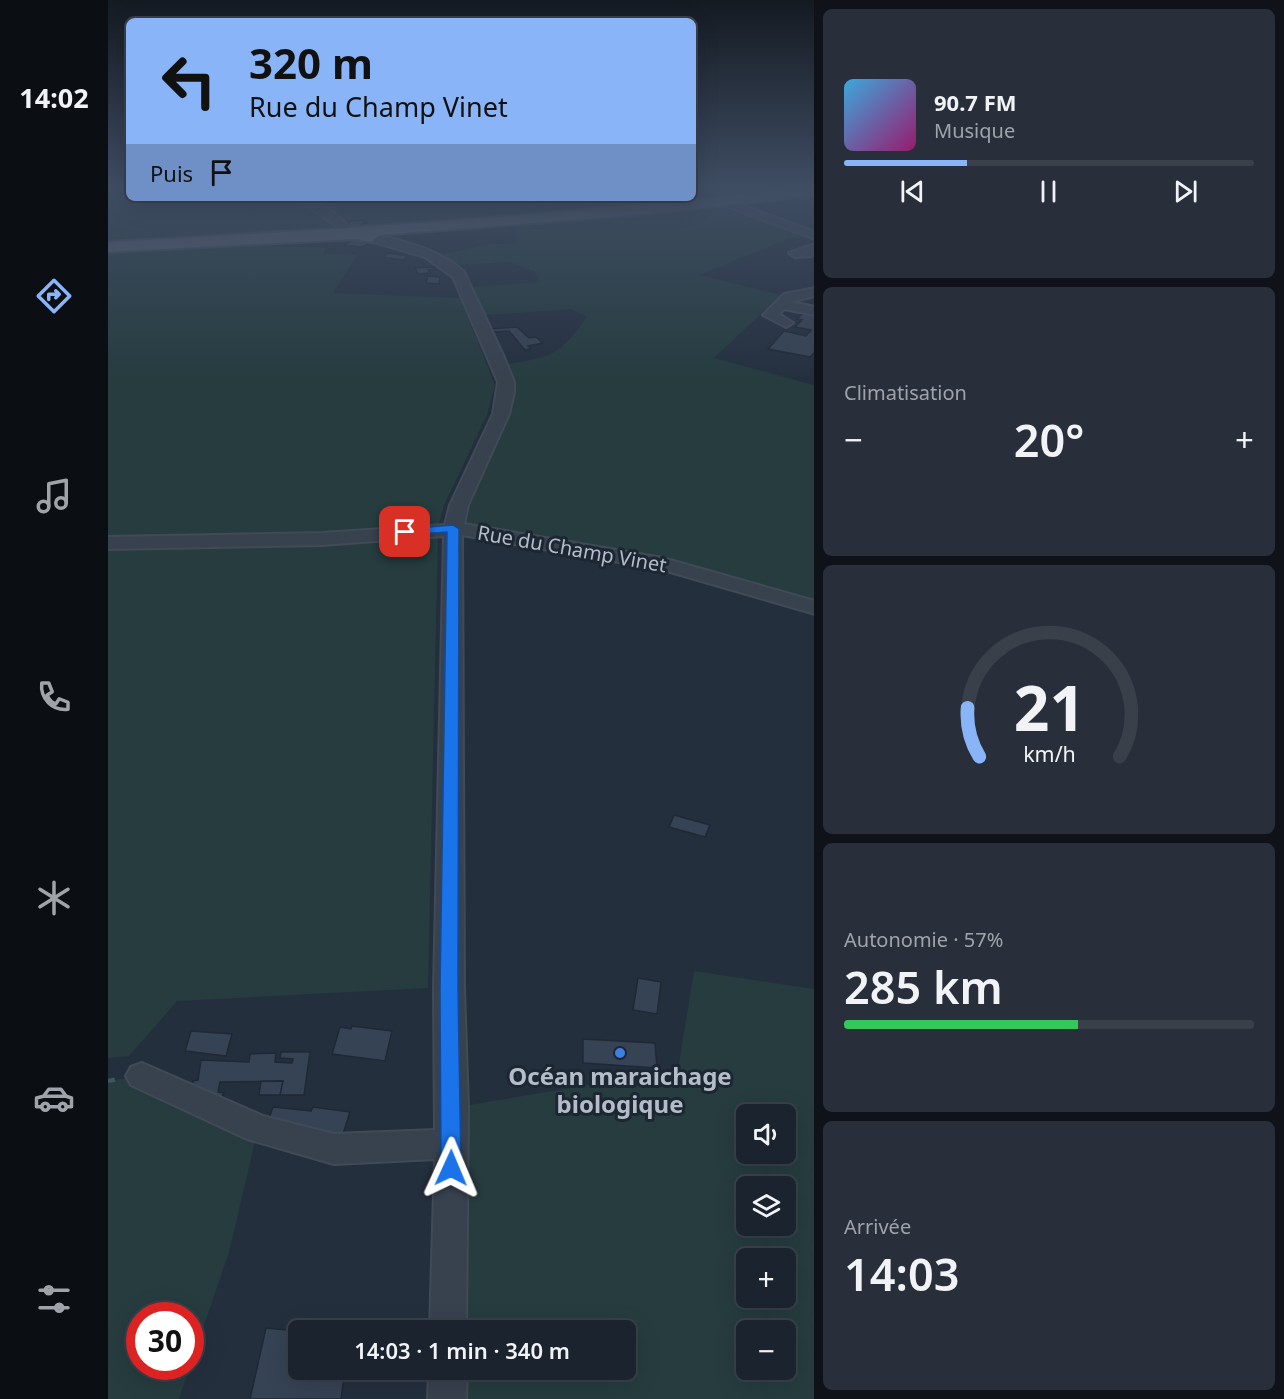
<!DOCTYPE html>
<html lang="fr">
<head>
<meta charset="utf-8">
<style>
  body { margin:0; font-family:"Noto Sans",sans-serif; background:#282f3a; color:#f1f3f6; height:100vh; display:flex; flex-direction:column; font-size:22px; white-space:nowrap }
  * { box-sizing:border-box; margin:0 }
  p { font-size:20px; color:#a0a4aa }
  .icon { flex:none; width:33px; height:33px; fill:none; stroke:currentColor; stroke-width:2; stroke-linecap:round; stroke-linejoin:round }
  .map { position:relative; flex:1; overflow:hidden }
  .details { display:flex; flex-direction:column; gap:9px; padding:9px; background:#0f1319; width:470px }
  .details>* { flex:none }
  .hud { position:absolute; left:18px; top:18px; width:570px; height:183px; border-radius:9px; box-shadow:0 6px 24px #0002,0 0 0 2px #39404a; background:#8ab4f8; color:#111; overflow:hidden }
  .buttons { position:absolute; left:628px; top:1104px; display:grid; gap:12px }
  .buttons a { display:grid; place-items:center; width:60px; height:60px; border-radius:9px; background:#1b232e; box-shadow:0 6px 24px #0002,0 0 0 2px #39404a; font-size:30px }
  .speed { position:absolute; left:18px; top:1302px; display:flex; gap:12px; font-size:30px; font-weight:700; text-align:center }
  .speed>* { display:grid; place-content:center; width:78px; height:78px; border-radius:50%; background:#1b232e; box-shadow:0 6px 24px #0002,0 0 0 2px #39404a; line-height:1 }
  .speed .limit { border:9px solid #d22; background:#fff; color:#111 }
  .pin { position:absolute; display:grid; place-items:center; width:51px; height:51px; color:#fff; margin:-26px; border-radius:12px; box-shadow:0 3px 9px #0006 }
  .me { position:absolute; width:66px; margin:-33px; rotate:1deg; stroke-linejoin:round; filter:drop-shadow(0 0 4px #0008) }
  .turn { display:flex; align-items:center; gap:21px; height:126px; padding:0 24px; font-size:27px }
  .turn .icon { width:78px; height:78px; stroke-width:2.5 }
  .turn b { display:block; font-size:42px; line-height:51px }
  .then { display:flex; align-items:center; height:57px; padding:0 24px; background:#0003; gap:12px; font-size:22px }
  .big { font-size:45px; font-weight:600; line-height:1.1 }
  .details .tile { flex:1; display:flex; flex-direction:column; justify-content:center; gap:9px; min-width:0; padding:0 21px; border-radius:9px; background:#282f3a }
  .details .dial { align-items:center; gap:0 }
  .dial svg { height:156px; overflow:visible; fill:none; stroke:#39404a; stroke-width:7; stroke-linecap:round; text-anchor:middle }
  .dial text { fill:#f1f3f6; stroke:none }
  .song { display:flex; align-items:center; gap:18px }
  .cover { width:72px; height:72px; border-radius:9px; background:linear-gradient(135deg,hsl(200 70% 55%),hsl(320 70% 35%)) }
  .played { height:6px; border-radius:3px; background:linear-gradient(90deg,#8ab4f8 30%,#39404a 30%) }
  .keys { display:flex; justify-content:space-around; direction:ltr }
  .heat { display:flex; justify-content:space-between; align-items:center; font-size:33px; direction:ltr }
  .charge { height:9px; border-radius:4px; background:linear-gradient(90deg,#34c759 57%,#39404a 0) }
  .trip { position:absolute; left:180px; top:1320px; width:348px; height:60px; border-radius:9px; background:#1b232e; box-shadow:0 6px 24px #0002,0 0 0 2px #39404a; font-weight:600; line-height:60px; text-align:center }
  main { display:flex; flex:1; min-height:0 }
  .tabs { display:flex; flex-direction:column; width:108px; justify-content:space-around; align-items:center; background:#0b0e12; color:#a0a4aa }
  .tabs .icon { width:42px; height:42px }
  .tabs .current { color:#8ab4f8 }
  .tabs b { font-size:27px; color:#f1f3f6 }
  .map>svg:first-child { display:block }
  .green { fill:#263c3f; fill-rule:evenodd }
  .building { fill:#364354; stroke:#1f2835; stroke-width:1.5 }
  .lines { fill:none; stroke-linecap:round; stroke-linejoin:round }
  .minor-casing { stroke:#414a57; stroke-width:4 }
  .major-casing { stroke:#414a57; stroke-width:4 }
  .path { stroke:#3f5557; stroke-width:4.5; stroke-dasharray:7 7; stroke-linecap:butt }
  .minor { fill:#38414e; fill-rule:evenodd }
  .major { fill:#56606e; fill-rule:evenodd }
  .route { fill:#1a73e8; stroke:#114b97; stroke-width:1.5 }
  .shop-dot { fill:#3f7fe0; stroke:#1d2633; stroke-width:2 }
  .labels { text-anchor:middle; stroke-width:6; stroke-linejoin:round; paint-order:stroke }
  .street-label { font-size:20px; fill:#b4bcc9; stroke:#1d2633 }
  .near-poi-label { font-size:24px; font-weight:bold; fill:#b4bcc9; stroke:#1d2633 }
</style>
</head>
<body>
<main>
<nav class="tabs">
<b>14:02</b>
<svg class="icon current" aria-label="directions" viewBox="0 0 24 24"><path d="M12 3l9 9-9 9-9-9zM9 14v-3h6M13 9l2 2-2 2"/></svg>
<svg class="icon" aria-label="music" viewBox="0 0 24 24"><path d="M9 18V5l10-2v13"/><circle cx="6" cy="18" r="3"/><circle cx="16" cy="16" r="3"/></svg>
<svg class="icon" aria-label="phone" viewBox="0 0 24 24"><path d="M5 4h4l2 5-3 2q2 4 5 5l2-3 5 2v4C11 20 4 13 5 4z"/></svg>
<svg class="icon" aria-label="climate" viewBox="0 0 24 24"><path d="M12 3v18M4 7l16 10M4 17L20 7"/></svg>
<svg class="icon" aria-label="car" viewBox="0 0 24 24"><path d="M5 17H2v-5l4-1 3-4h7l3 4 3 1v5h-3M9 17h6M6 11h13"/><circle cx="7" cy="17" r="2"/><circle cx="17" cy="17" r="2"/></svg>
<svg class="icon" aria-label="filters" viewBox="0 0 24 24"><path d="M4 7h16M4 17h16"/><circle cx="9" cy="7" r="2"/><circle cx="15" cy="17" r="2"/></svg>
</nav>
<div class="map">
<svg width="707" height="1399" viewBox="0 0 707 1399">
  <rect width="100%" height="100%" fill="#242f3e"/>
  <!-- green -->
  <path class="green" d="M0,186H21V198H514L537,209L0,247Z
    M585,186H706V190L577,204L572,198H585Z
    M611,205L700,237L681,238L592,275L673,295L606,358L706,385V608L555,564L355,525C359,502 368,480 379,459C391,436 406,413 408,386C408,379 402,370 400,364C444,357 452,355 479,317L463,309L377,315L363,287L432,282L426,271L402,262L349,265L332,255L379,245L409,243L407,224Z
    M164,241L168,246L218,248L215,253L249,255L225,293L352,298L387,385L379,415L336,505L330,528L320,988L69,1001L21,1056L0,1058V250Z
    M586,971L706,989V1399H339L340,1370H518V1330H340L344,1108L570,1070ZM639,1114H678V1154H639ZM639,1186H678V1226H639ZM639,1258H678V1298H639ZM639,1330H678V1370H639Z
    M34,1076L150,1129L121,1252L83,1364L82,1316H32V1366L82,1367L71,1399H0V1081Z"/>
  <!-- building -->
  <path class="building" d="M420,198H433L436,206L422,204Z
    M256,220L259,223H254L255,229L243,228L239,225H241V221Z
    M249,238L263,241L255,247L236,245Z
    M281,253L300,256L295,260L275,257Z
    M327,267L328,269L320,270L322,273L310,274L307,268Z
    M320,276L332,277L331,284L318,283Z
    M697,311L707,313V352L702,357L660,349L676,331L698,336L703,330L687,327L694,320L689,319Z
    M409,327L421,338L428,337L435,343L420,346L423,349L417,350L401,331L384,332L382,329Z
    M566,815L602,825L597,837L561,827Z
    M530,978L553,982L549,1014L525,1010Z
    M244,1026L284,1031L277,1061L224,1054L232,1027L243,1029Z
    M83,1031L124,1034L118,1056L77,1051Z
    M475,1039L547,1043L549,1068L475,1063Z
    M173,1052H202L196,1095H172L175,1081L112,1082L110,1092L116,1093L109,1105L83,1089L85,1081L90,1080L93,1060L141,1062L142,1054L168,1053L167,1062L184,1063L185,1059L172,1058Z
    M153,1081H175L172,1095H151Z
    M165,1107L203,1111L205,1107L242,1112L234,1137L158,1127Z
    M158,1328L190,1331V1370H237L233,1399H142Z"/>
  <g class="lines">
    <!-- minor casing -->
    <g class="minor-casing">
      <path id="minor" d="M189,198C210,198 234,216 245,233L235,236L230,227Z
        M617,199L707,232V239L613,204V200Z
        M263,233C295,242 331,248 356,272L395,355L406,382V392L401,414L360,505L356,524L555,558L707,601V614L552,569L354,535L356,988L360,1108L358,1330H322L327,1159L226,1164L139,1139L23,1085L18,1076L23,1067L34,1063L155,1116L226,1134L327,1130L326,988L336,536L214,545L0,549V537L214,533L337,525L342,505L385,414L390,382L345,277L317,257L259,240V234Z
        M707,244L704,256L687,257L681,253Z
        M707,288V296L683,302L707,307V315L676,309L671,314L685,323L678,327L655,315L676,294Z
        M321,1370H359L358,1399H320Z"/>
    </g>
    <!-- major casing -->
    <g class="major-casing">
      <path id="major" d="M707,187V195L539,214L272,235L263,242L248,239L0,252V242C236,230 471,213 707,187Z"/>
    </g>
    <!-- path -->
    <path class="path" d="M0,1081L10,1079"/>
    <!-- minor -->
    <use href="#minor" class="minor"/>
    <!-- major -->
    <use href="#major" class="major"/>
  </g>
  <!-- sky -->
  <linearGradient id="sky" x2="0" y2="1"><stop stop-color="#141a22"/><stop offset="0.49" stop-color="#3f4d63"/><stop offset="1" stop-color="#3f4d63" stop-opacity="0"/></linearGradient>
  <rect width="707" height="382" fill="url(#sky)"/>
  <!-- route -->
  <path class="route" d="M345,525L351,529L350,988L353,1168L350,1174L343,1177L336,1174L333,1168L332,988L339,532L297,535L291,532L297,529Z"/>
  <!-- markers -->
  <circle class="shop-dot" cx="512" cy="1053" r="6"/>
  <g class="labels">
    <!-- street labels -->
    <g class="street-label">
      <text transform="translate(464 549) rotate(10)" y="7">Rue du Champ Vinet</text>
    </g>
    <!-- near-poi labels -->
    <g class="near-poi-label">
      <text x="512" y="1085">Océan maraichage<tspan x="512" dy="28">biologique</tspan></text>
    </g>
  </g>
</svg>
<div class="buttons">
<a><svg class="icon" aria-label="sound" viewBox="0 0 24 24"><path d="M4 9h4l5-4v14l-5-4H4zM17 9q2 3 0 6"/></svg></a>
<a><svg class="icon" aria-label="layers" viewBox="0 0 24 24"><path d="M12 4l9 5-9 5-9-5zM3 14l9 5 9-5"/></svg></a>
<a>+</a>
<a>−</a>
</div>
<div class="speed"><div class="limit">30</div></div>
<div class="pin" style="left:297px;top:532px;background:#d93025"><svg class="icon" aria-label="arrive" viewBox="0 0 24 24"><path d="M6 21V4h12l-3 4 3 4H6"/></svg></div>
<svg class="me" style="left:343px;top:1168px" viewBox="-20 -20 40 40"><path d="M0-17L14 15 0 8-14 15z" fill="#1a73e8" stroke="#fff" stroke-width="4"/></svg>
<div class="trip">14:03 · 1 min · 340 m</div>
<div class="hud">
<div class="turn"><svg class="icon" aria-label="left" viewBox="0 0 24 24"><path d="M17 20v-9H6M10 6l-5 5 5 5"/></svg><div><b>320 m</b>Rue du Champ Vinet</div></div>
<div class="then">Puis<svg class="icon" aria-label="arrive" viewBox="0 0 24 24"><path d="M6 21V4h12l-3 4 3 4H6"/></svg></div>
</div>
</div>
<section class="details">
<div class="tile">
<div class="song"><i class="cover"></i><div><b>90.7 FM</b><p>Musique</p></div></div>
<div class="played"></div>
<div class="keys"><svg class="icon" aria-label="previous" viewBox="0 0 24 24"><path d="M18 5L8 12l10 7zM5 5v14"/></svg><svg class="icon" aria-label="pause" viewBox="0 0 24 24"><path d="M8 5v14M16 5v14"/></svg><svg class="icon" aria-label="next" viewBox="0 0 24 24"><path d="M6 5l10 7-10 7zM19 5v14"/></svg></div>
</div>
<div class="tile"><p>Climatisation</p>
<div class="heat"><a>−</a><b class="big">20°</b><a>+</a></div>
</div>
<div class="tile dial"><svg viewBox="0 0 100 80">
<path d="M14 69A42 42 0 1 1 86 69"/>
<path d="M14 69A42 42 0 0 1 8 44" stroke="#8ab4f8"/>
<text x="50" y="56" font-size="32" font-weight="700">21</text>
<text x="50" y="72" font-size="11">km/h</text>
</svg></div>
<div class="tile"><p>Autonomie · 57%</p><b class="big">285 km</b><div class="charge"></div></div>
<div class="tile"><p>Arrivée</p><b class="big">14:03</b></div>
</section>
</main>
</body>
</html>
